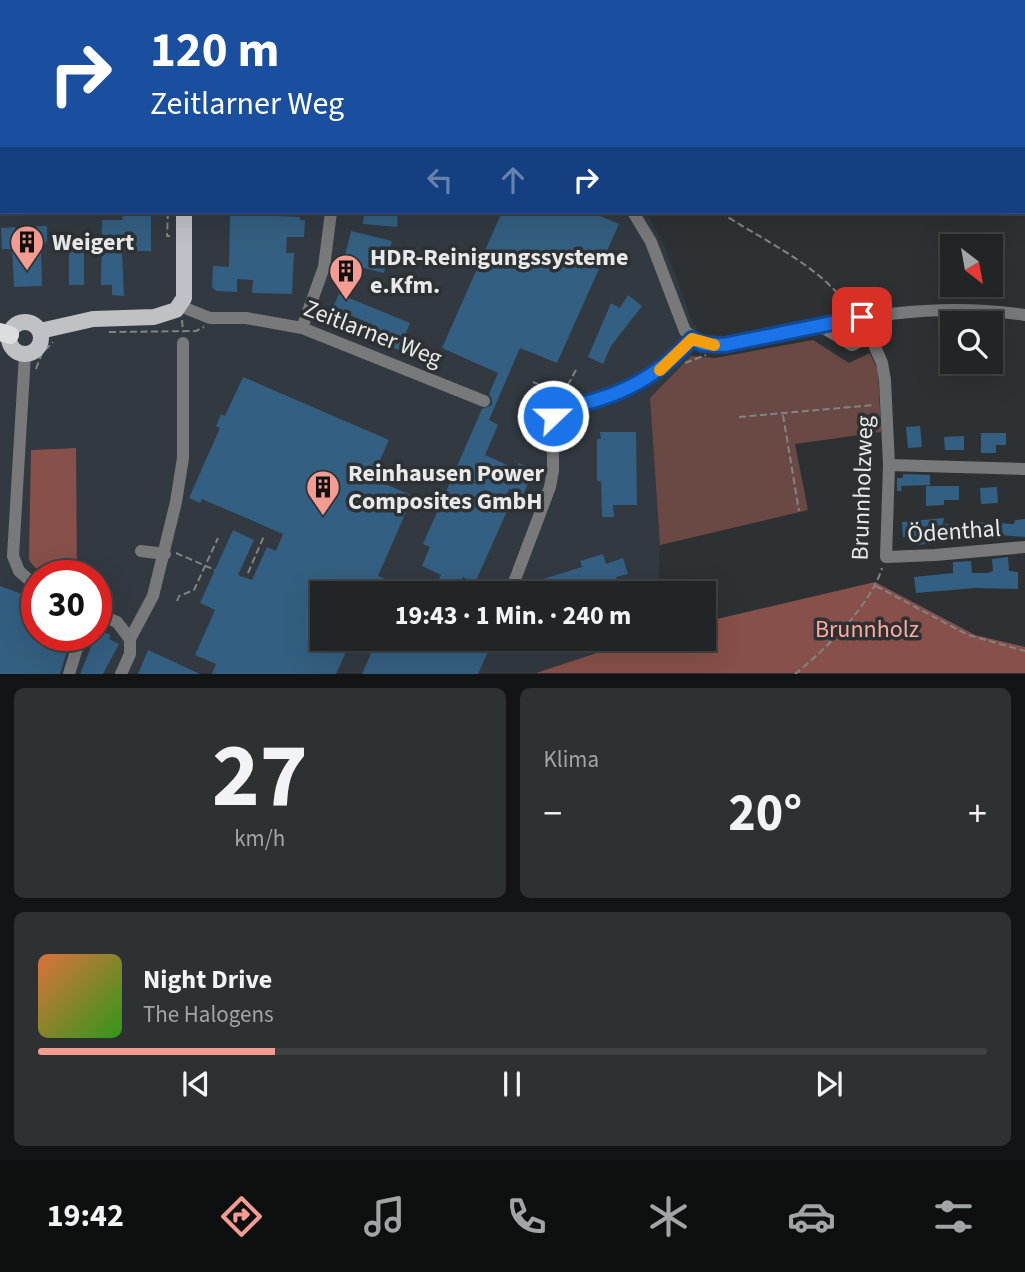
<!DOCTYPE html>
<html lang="de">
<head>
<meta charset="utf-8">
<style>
  body { margin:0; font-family:"Source Sans 3",sans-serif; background:#2e3132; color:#f1f3f6; height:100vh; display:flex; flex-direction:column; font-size:26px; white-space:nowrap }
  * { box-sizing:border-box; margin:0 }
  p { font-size:23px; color:#a2a5a7 }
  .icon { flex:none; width:38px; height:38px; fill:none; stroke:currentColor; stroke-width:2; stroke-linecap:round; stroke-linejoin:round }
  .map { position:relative; height:674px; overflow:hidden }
  .panel { display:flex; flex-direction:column; gap:14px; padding:14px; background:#131415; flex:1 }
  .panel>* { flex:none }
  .top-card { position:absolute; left:0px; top:0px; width:1026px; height:214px; box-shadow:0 7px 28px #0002,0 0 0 2px #3f4243; background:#1a4fa0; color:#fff; overflow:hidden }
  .needle { width:46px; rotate:149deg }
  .buttons { position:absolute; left:940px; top:234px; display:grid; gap:14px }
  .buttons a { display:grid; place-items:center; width:63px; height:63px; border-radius:0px; background:#222526; box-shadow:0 7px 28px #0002,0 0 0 2px #3f4243; font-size:35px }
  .speed { position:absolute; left:21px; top:560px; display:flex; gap:14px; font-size:35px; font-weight:700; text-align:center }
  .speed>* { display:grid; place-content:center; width:91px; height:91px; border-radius:50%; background:#222526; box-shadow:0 7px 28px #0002,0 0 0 2px #3f4243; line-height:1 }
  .speed .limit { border:10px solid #d22; background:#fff; color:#111 }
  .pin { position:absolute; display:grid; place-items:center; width:60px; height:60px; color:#fff; margin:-30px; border-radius:14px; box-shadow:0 4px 10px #0006 }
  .me { position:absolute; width:77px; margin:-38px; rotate:68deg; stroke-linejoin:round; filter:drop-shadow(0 0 5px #0008) }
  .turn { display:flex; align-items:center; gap:24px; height:147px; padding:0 35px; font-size:32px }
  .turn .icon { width:91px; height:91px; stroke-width:2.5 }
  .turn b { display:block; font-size:49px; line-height:60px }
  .lanes { display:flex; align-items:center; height:66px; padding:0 35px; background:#0003; justify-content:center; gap:35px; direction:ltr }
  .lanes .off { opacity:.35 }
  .big { font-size:52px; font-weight:700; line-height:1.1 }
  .panel .tile { flex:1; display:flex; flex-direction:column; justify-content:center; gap:10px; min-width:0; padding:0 24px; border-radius:10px; background:#2e3132 }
  .panel .dial { align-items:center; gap:0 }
  .dial b { font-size:91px; line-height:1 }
  .song { display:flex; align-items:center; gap:21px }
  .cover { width:84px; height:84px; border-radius:10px; background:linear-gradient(135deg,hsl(20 70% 55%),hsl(110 70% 35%)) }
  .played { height:7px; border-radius:4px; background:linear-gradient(90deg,#f59c92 25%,#3f4243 25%) }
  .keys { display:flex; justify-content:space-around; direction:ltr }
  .heat { display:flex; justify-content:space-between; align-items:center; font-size:38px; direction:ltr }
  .panel .tiles { flex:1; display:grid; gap:14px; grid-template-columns:1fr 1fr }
  .tile:last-child { grid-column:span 2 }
  .trip { position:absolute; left:310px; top:581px; width:406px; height:70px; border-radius:0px; background:#222526; box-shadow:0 7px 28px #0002,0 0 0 2px #3f4243; font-weight:700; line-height:70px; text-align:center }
  .menu { display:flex; height:112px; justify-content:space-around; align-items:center; background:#0e0f0f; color:#a2a5a7 }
  .menu .icon { width:49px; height:49px }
  .menu .current { color:#f59c92 }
  .menu b { font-size:32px; color:#f1f3f6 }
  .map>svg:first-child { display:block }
  .built { fill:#323940; fill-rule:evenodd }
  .green { fill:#6a4945 }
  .forest { fill:#87504a }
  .building { fill:#335f82 }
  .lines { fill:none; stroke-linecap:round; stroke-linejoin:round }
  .path { stroke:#818485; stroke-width:2; stroke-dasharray:7 3.5; stroke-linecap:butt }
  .minor { stroke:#78797a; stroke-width:12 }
  .major { stroke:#bfc1c4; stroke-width:16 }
  .highway { stroke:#dbdee1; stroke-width:18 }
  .route-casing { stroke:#114b97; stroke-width:18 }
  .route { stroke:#1a73e8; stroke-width:12 }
  .slow { stroke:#f59e0b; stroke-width:12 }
  .labels { text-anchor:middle; stroke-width:7; stroke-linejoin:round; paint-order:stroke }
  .poi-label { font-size:24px; font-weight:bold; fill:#e7e9ea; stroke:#2e3133; text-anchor:start }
  .street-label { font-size:24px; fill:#e7e9ea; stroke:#2e3133 }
  .park-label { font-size:24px; fill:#ffa89e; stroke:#2e3133 }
</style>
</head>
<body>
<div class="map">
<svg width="1025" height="674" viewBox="0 0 1025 674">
  <rect width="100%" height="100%" fill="#2e3133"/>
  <!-- built -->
  <path class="built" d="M0,81L2,212H647L665,247L692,321L697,328L691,356L650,398L660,545L658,593H322V639H639L536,673H0ZM75,448L77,576H96V635H37V576H46L35,570L31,450Z"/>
  <!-- green -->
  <path class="green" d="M813,340L849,363L870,353L878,371L881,432L795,444L808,510L660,545L650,398L691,356L715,358Z"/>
  <!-- forest -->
  <path class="forest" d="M76,448L77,576C56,576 41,579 29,560L31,450Z
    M875,582L975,635L1025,647V673H536L639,639H704V622Z"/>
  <!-- building -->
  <path class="building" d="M364,212H398L397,227L363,224Z
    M502,212H591L619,224L557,363L520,348L489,420L498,425L485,455L516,469L519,463L534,470L523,495L509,489L501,509L507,511L475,583L463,577L458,587L439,579L441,575L422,566L430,547L423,544L482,409L492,405V399L489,394L498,373L442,348Z
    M230,214L300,217V220H305L304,237H287L286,253H294L292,294L252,293L253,280L237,279V292L216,291L212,287L213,266L229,267Z
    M123,216H151V251H122L124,296L112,295V285H101L102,220H122Z
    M37,226H47V241L41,248L42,286L14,287L12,249H2L1,228L15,227L16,233L31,232Z
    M351,231L392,241L384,273L343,263Z
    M69,243H84V285H69Z
    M339,294L410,323L399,350L371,339L376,326L350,315L346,324L329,316Z
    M628,295L642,306L611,346L603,364L588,357L611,303L620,308Z
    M243,377L389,440L372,478L413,496L378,576L418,593H322V639H352L336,674H212L216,664L195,655L215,610L200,603L233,530L254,540L238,575L252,580L267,547L276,551L283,534L202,499L200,503L189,498L220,428L216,426L221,414L225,416Z
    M920,426L922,447L908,448L906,427Z
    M600,432H636L637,505H613L614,517H602L601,481H597V439H601Z
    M981,433H1006V445H996V453H981Z
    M964,436V450H945L944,437Z
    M903,474L930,475V485L901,486L902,491H897V478H903Z
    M926,486H959V500H944V505L926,506Z
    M997,487L998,503L981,504L980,488Z
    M944,518L943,524L976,525V522L1014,524L1015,520L1025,519V537L1000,535V539L926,540L927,544L917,545L916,536L903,537L902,522Z
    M603,554L606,564L623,558L628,574L616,577L621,593H544L540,580L582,567L580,561Z
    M1008,557L1009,571L1018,572V589L975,588L916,593L914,577L953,573V562L971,561L972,573H987L993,571L992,559Z
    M0,586L27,596L24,605L37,610V635H72L60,674H0Z
    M98,630L111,635L109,639L119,644L103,674H80Z
    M377,639H494L478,674H362Z
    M148,650L200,674H138Z"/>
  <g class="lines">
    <!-- path -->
    <path class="path" d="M582,0L584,2
      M699,2L702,0
      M168,212L167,236H170
      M720,212C760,239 824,267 849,309
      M182,320L183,332
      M109,332L196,331L204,327
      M685,363L706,355
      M36,369L42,353L53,342
      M533,382L563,394L576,370
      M783,415L799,511
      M739,417L874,405
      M176,553L215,570
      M248,573L264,536
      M876,586L968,635L1025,651
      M177,601L179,596L194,590L218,538
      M795,674C825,650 871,605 882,568"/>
    <!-- minor -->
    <path class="minor" d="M0,207H2
      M633,212L651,242L685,331L703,344L724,345C829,324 917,299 1025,315
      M180,306L210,318H246L302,328L484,401
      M862,317L882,363L885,380L889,465L886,557L935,555L1025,547
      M819,325L852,345L871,336
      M302,328L324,267L331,212
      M25,354L13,556L19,571L37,587
      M889,465L1025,469
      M141,551L165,554
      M510,593L550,487L553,471V409C609,403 654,381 692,339
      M96,613L117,622L130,639
      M69,674L81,635
      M121,674L130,654V639L153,596L176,502L183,458V343"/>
    <!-- major -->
    <path class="major" d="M0,95H2
      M9 338a16 16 0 1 1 32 0a16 16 0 1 1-32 0Z
      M40,331L93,319L154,317L176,310L184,298V212"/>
    <!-- highway -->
    <path class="highway" d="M0,332L10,335"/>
  </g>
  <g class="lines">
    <!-- route casing -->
    <g class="route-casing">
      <path id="route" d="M553,416V409C609,402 654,381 692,339L703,344L724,345L862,317"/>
    </g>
    <!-- route -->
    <use href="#route" class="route"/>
    <!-- slow -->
    <path class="slow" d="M660,370L692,339L714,345"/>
  </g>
  <!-- icons -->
  <defs>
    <g id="building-pin" transform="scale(1.75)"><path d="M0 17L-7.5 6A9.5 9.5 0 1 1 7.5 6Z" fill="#f59c92" stroke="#2e3133"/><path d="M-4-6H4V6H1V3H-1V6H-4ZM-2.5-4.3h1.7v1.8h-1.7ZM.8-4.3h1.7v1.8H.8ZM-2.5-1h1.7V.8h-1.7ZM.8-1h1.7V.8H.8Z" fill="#111"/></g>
  </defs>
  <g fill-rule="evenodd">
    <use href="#building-pin" x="27" y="242"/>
    <use href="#building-pin" x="346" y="271"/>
    <use href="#building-pin" x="323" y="487"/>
  </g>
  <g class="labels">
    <!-- poi labels -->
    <g class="poi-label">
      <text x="52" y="250">Weigert</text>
      <text x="370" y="265">HDR-Reinigungssysteme<tspan x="370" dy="28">e.Kfm.</tspan></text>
      <text x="348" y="481">Reinhausen Power<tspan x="348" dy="28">Composites GmbH</tspan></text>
    </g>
    <!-- street labels -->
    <g class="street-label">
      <text transform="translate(373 333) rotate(21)" y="8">Zeitlarner Weg</text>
      <text transform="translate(862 488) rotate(-88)" y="8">Brunnholzweg</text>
      <text transform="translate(954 531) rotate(-4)" y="8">Ödenthal</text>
    </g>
    <!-- park labels -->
    <g class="park-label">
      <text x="867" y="637">Brunnholz</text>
    </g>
  </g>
</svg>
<div class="buttons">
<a><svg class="needle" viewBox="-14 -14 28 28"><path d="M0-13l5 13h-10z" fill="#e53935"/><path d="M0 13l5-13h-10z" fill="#a2a5a7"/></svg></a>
<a><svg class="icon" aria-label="search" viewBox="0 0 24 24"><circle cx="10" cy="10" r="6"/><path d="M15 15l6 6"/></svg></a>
</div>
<div class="speed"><div class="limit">30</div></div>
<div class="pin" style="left:862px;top:317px;background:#d93025"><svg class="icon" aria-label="arrive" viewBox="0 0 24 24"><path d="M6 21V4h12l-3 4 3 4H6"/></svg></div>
<svg class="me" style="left:553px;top:416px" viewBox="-20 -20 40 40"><circle r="17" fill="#1a73e8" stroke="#fff" stroke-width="3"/><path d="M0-11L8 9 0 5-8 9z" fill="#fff"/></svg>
<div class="trip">19:43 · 1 Min. · 240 m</div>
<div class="top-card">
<div class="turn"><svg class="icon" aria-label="right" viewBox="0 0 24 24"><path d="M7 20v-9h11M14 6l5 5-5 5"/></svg><div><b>120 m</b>Zeitlarner Weg</div></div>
<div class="lanes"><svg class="icon off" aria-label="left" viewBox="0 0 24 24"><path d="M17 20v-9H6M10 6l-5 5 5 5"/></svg><svg class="icon off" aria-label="ahead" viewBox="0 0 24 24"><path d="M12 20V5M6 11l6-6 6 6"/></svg><svg class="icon" aria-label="right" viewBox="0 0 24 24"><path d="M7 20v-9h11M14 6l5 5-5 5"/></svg></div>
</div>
</div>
<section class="panel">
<div class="tiles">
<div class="tile dial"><b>27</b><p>km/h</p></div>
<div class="tile"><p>Klima</p>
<div class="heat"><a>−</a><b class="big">20°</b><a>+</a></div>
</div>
<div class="tile">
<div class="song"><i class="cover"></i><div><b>Night Drive</b><p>The Halogens</p></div></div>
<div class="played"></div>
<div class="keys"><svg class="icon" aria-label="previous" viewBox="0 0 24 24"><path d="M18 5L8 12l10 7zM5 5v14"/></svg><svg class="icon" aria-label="pause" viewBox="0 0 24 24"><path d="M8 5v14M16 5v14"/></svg><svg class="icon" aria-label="next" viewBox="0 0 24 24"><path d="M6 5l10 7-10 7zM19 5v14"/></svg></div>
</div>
</div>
</section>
<nav class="menu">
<b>19:42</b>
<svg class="icon current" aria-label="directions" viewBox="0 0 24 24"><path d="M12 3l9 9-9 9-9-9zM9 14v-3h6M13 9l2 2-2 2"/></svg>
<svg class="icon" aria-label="music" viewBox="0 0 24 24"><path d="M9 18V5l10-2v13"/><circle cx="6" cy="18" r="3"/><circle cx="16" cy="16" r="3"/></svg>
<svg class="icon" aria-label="phone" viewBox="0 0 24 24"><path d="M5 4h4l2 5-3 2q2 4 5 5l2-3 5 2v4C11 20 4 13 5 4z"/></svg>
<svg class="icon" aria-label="climate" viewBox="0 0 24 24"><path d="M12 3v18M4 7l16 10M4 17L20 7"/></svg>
<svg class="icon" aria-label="car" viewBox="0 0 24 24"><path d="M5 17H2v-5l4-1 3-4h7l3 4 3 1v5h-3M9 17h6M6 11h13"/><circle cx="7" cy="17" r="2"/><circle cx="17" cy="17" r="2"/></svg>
<svg class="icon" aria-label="filters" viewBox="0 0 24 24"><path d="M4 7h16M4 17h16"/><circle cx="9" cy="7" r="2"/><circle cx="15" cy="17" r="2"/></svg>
</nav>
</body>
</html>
